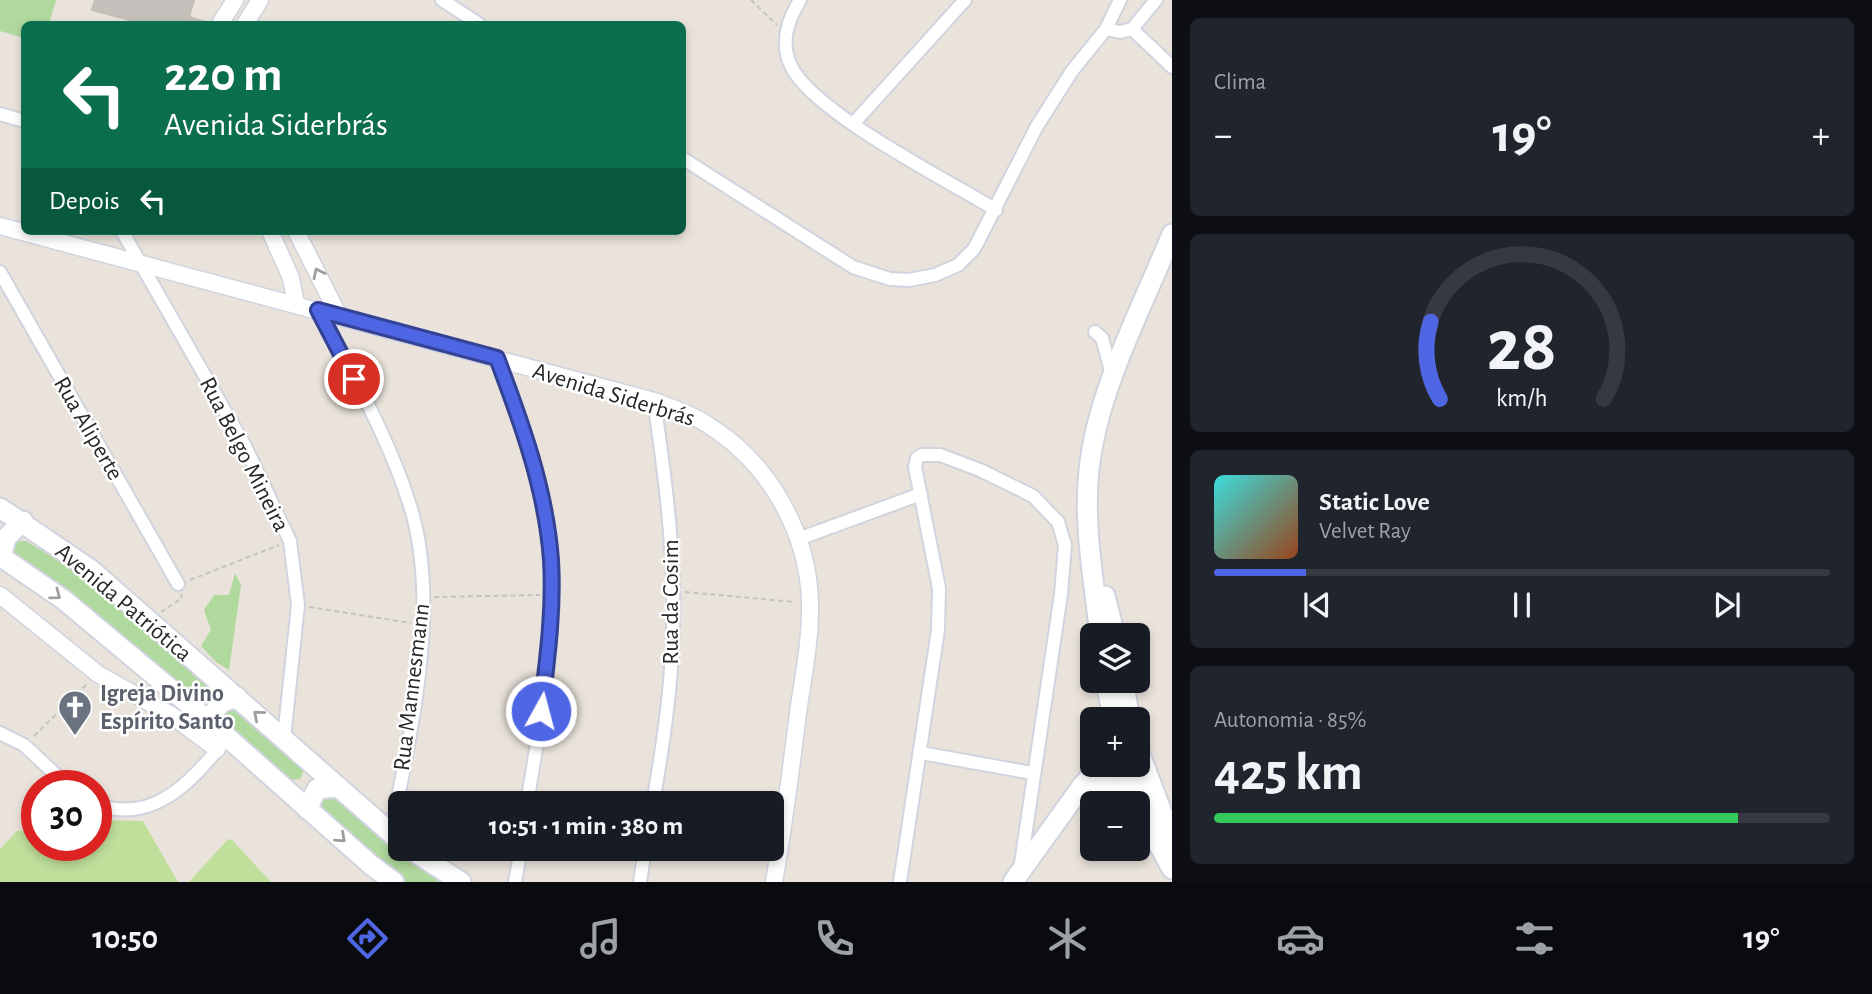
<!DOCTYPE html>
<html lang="pt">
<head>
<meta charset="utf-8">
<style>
  body { margin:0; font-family:"Alegreya Sans",sans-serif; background:#20242c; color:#f1f3f6; height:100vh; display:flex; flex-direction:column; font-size:26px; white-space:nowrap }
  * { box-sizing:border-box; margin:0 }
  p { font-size:23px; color:#9ea1a6 }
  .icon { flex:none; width:38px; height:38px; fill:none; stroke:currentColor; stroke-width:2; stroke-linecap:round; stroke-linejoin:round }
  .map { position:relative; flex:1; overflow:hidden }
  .side { display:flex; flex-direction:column; gap:18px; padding:18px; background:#0d0f14; width:700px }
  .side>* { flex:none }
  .hud { position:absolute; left:21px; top:21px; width:665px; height:214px; border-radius:10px; box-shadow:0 4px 10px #0003; background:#0b6e4f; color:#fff; overflow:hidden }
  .buttons { position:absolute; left:1080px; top:623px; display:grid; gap:14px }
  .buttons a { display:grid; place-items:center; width:70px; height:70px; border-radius:10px; background:#171b24; box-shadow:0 4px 10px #0003; font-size:35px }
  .speed { position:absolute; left:21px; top:770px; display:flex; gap:14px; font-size:35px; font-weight:700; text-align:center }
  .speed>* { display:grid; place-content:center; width:91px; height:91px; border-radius:50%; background:#171b24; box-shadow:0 4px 10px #0003; line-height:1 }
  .speed .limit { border:10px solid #d22; background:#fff; color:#111 }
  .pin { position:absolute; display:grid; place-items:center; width:60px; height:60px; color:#fff; margin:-30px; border:4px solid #fff; border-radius:50%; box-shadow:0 2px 7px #0007 }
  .me { position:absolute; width:77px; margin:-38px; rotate:7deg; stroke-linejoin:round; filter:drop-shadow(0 0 5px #0008) }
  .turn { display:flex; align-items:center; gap:24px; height:147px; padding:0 28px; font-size:32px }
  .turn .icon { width:91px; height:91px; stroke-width:2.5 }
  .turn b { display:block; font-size:49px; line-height:60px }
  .then { display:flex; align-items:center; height:66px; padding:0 28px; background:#0003; gap:14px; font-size:26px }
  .big { font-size:52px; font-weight:600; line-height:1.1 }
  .side .tile { flex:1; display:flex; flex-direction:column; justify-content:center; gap:10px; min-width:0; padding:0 24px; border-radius:10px; background:#20242c }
  .side .dial { align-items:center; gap:0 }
  .dial svg { height:182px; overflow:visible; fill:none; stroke:#363941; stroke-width:7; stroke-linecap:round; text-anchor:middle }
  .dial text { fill:#f1f3f6; stroke:none }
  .song { display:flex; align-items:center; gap:21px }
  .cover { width:84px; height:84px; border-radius:10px; background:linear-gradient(135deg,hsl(180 70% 55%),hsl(20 70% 35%)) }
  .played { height:7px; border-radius:4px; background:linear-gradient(90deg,#4e66e3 15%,#363941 15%) }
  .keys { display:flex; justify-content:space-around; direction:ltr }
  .heat { display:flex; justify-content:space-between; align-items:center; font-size:38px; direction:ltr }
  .charge { height:10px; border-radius:5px; background:linear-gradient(90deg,#34c759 85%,#363941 0) }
  .trip { position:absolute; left:388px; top:791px; width:396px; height:70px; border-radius:10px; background:#171b24; box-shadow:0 4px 10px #0003; font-weight:600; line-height:70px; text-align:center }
  .tab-bar { display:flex; height:112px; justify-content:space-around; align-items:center; background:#090b0e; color:#9ea1a6 }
  .tab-bar .icon { width:49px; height:49px }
  .tab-bar .current { color:#4e66e3 }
  .tab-bar b { font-size:32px; color:#f1f3f6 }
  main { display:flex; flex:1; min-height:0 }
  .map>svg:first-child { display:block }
  .green { fill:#b0d99e }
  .pitch { fill:#c0df9b }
  .building { fill:#c4c0bb; stroke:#c4bfb5; stroke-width:2 }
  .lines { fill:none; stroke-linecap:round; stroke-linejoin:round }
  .minor-casing { stroke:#d1d3df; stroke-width:16 }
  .tertiary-casing { stroke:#d1d3df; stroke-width:19 }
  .secondary-casing { stroke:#d1d3df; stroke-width:23 }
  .path { stroke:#c3c3c3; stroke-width:2; stroke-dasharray:5 3.5; stroke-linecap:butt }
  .minor { stroke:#fff; stroke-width:12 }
  .tertiary { stroke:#fff; stroke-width:16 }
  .secondary { stroke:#fff; stroke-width:19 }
  .oneway { stroke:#9e9e9e }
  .route-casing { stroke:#334294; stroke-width:18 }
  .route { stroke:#4e66e3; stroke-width:12 }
  .labels { text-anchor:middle; stroke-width:5; stroke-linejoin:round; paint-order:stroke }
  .street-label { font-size:24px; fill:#282828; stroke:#fff }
  .worship-label { font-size:24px; font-weight:bold; fill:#5b616d; stroke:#fff; text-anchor:start }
</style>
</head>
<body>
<main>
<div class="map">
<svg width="1172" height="882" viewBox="0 0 1172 882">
  <rect width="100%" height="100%" fill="#e9e3db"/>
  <!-- green -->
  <path class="green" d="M0,0H56L49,24H24V38L0,31Z
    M26,541L95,583L221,691L209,698L204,711L13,559L11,548L15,542Z
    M235,573L241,585L229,670L216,662L201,646L211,630L204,610L214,595H229Z
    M234,708L304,770L300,779L290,780L246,741L224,730L220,715Z
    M333,795L376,834L389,838L453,882H402L317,809L319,799Z"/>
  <!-- pitch -->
  <path class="pitch" d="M37,815V845H96V820L143,821L178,882H0V849L17,831H25Z
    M228,839L232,840L271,882H189Z"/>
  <!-- building -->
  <path class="building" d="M95,0H194L189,17L205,22V24H145L92,10Z"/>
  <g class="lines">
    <!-- minor casing -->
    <g class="minor-casing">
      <path id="minor" d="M442,0L479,24
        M800,0C787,21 780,43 791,66C812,112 949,181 996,210
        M1106,29L1120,32L1132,29L1156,0
        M1132,29L1172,67
        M0,114L24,121
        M853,124L965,0
        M682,158L853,267L890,279L909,280L935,275L958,265L974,249L1037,126L1072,71L1106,29L1120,0
        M122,231L245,446L290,541L298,605L284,738
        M0,272L178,584
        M318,310C353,376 391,441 412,512C440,611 410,735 391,833
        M1095,332L1102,338L1112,375
        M497,358C522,423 546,489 551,559C557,640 540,724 527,803
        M798,539L921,494
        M0,733L24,745L68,786
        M921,753L1032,773
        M653,803C663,745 672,686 673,627C675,551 665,476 654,401
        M96,804C152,825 190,783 222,744
        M515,882L521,849
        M640,882L645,849
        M900,882L938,630L939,588L915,467L917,458L922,455H940L980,470L1033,496L1058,522L1065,545L1061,594L1020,870"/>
    </g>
    <!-- tertiary casing -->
    <g class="tertiary-casing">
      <path id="tertiary" d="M220,24L235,0
        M245,24L260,0
        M0,226L654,401C672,408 692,414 708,425C768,462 808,531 810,602C811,639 803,677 798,713C791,770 784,826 774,882
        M270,231L291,278L296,304
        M296,231L339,316
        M0,595L98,674L171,715L217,749"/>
    </g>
    <!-- secondary casing -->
    <g class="secondary-casing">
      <path id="secondary" d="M0,508L90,569L401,842
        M0,556L64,600L209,721L371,865L394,882
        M1,557L6,538L23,521
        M1105,596L1115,635
        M1100,635C1094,581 1083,525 1089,470C1097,391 1142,308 1172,234
        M1106,681L1113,719
        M1123,681L1130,719
        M209,721L220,703L237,697
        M1138,749L1172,839
        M1125,765L1155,838L1172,869
        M1082,786L1133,787
        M307,809L317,789L339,787
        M410,849L461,882
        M1013,882L1082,786L1101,765"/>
    </g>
    <!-- path -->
    <path class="path" d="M751,0L777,25
      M190,580L279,545
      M685,592L795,602
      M434,597L540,595
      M309,607L411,623
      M161,612L182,598L181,594
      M34,736L87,684"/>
    <!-- minor -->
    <use href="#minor" class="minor"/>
    <!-- tertiary -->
    <use href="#tertiary" class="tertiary"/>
    <!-- secondary -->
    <use href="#secondary" class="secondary"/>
  </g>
  <!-- one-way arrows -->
  <defs><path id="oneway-chevron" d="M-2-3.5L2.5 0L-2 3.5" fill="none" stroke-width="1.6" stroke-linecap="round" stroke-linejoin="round" transform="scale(1.75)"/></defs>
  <g class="oneway">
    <use href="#oneway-chevron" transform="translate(318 273) rotate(-116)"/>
    <use href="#oneway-chevron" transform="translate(56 595) rotate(37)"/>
    <use href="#oneway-chevron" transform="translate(258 715) rotate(-139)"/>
    <use href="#oneway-chevron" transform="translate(341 838) rotate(42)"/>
  </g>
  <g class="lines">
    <!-- route casing -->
    <g class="route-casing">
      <path id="route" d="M354,379L318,310L497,358C522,424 546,490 551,560C554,611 547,661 541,711"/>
    </g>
    <!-- route -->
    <use href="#route" class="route"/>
  </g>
  <!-- icons -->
  <defs>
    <g id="church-pin" transform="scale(1.75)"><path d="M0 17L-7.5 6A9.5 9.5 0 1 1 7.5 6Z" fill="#6b7280" stroke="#fff"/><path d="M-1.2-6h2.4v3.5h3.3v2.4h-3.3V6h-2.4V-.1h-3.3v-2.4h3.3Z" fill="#fff"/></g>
  </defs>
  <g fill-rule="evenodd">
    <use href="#church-pin" x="75" y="707"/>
  </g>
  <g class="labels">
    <!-- street labels -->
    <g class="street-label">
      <text transform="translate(614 394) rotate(17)" y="8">Avenida Siderbrás</text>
      <text transform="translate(89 428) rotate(60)" y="8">Rua Aliperte</text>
      <text transform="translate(245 454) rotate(63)" y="8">Rua Belgo Mineira</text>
      <text transform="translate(124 602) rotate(40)" y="8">Avenida Patriótica</text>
      <text transform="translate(670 602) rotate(-90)" y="8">Rua da Cosim</text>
      <text transform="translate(411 687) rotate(-83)" y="8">Rua Mannesmann</text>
    </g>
    <!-- worship labels -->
    <g class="worship-label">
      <text x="100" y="701">Igreja Divino<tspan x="100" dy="28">Espírito Santo</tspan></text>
    </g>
  </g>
</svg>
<div class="buttons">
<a><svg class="icon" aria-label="layers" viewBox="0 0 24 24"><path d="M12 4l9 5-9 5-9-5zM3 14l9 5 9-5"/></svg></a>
<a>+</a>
<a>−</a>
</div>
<div class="speed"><div class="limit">30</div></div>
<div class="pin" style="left:354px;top:379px;background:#d93025"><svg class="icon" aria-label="arrive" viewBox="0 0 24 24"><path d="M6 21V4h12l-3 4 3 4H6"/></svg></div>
<svg class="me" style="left:541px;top:711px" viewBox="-20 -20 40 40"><circle r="17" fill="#4e66e3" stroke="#fff" stroke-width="3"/><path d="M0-11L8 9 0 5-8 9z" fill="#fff"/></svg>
<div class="trip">10:51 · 1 min · 380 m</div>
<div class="hud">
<div class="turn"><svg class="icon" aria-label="left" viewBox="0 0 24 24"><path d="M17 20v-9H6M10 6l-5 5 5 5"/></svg><div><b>220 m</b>Avenida Siderbrás</div></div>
<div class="then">Depois<svg class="icon" aria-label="left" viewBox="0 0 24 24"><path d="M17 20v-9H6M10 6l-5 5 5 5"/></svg></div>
</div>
</div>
<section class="side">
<div class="tile"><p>Clima</p>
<div class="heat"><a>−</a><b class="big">19°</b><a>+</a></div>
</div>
<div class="tile dial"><svg viewBox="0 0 100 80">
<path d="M14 69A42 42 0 1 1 86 69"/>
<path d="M14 69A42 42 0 0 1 10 35" stroke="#4e66e3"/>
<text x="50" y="56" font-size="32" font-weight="700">28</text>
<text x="50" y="72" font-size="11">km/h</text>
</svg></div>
<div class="tile">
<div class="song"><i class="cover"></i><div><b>Static Love</b><p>Velvet Ray</p></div></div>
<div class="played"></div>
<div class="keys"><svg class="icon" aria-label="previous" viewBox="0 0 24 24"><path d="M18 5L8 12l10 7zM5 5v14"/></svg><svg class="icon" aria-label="pause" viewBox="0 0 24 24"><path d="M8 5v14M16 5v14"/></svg><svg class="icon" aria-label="next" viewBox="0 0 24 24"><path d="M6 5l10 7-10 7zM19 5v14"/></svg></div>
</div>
<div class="tile"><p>Autonomia · 85%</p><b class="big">425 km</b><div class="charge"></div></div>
</section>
</main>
<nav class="tab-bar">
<b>10:50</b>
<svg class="icon current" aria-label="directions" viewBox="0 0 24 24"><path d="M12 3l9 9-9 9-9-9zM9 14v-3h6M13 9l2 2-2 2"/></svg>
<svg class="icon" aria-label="music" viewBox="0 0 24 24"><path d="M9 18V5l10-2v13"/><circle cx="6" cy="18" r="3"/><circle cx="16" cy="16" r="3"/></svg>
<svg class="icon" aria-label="phone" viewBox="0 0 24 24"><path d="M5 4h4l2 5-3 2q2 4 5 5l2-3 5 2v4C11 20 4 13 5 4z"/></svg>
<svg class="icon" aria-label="climate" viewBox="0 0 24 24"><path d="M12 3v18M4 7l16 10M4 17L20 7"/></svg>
<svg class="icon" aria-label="car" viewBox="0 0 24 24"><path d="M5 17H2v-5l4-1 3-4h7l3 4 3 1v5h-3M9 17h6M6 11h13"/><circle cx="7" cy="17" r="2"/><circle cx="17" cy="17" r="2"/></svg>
<svg class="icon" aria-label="filters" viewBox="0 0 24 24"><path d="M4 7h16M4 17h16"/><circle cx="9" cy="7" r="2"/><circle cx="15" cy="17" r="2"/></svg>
<b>19°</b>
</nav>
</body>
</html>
